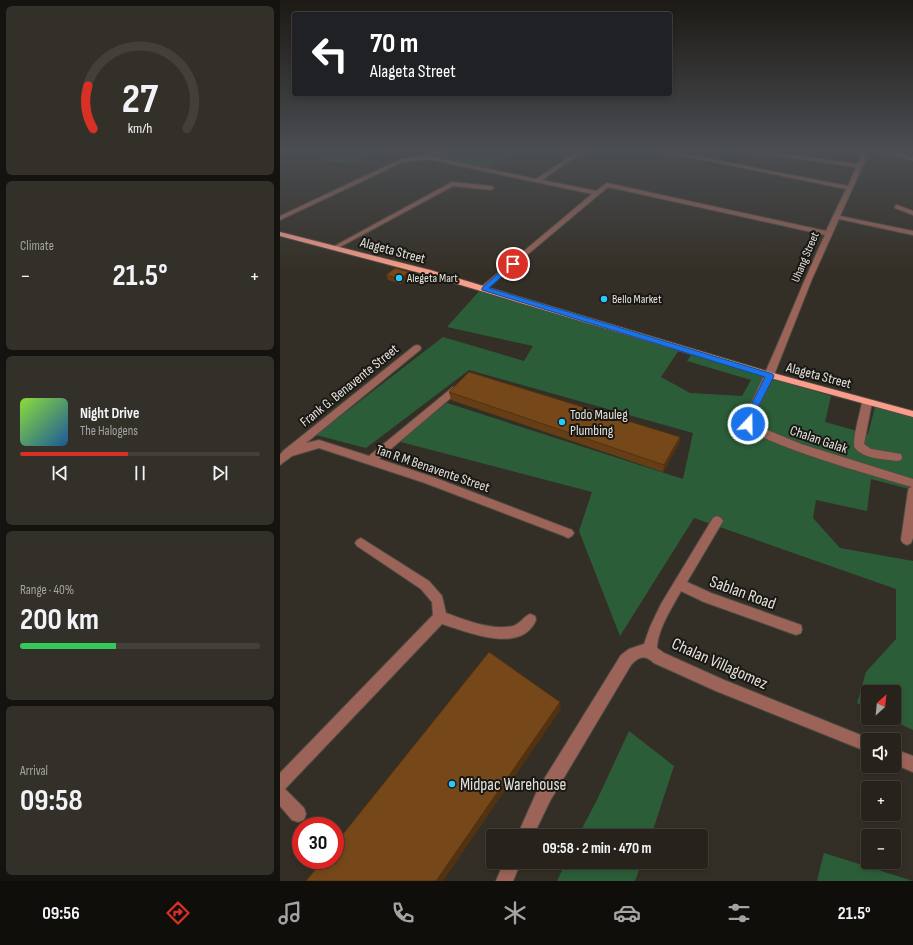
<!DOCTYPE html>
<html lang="en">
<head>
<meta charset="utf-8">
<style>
  body { margin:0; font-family:"Sofia Sans Condensed",sans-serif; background:#332f29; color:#f1f3f6; height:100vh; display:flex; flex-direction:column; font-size:15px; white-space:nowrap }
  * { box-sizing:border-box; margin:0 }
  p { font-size:13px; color:#a4a4a3 }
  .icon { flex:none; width:22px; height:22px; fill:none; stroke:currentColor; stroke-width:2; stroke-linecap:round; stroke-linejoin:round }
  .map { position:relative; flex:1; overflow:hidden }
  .panel { display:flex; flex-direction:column; gap:6px; padding:6px; background:#15130f; width:280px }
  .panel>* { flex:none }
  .banner { position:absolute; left:12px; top:12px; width:380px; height:84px; border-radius:4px; box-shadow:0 2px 6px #0003,0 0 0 1px #43403b; background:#202124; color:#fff; overflow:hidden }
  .needle { width:26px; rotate:27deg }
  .fabs { position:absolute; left:581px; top:685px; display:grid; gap:8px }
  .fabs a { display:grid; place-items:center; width:40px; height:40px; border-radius:4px; background:#27231c; box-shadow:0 2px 6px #0003,0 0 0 1px #43403b; font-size:20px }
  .speed { position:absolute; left:12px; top:817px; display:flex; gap:8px; font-size:20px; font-weight:700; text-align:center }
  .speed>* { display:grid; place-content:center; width:52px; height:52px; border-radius:50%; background:#27231c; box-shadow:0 2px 6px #0003,0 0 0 1px #43403b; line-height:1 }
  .speed .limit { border:6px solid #d22; background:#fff; color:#111 }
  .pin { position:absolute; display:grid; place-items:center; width:34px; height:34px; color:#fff; margin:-17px; border:2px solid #fff; border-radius:50%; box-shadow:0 1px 4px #0007 }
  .me { position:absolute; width:44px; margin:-22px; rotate:21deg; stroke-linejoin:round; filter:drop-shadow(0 0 3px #0008) }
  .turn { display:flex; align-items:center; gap:14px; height:84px; padding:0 12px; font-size:18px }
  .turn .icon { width:52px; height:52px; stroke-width:2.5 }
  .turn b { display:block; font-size:28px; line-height:34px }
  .big { font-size:30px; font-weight:700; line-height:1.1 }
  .panel .tile { flex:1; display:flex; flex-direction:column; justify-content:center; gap:6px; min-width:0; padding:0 14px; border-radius:6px; background:#332f29 }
  .panel .dial { align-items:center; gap:0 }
  .dial svg { height:104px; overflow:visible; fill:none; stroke:#43403b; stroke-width:7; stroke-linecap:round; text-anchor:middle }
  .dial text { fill:#f1f3f6; stroke:none }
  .song { display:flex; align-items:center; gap:12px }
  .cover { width:48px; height:48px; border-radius:6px; background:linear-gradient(135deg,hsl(90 70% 55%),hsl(210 70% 35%)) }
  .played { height:4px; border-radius:2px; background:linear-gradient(90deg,#d93025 45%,#43403b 45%) }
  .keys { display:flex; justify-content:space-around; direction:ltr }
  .heat { display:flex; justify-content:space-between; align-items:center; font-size:22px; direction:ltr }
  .charge { height:6px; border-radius:3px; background:linear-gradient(90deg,#34c759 40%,#43403b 0) }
  .trip { position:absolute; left:206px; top:829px; width:222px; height:40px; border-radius:4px; background:#27231c; box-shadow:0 2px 6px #0003,0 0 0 1px #43403b; font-weight:700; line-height:40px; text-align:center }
  .dock { display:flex; height:64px; justify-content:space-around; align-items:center; background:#100e0b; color:#a4a4a3 }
  .dock .icon { width:28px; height:28px }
  .dock .current { color:#d93025 }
  .dock b { font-size:18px; color:#f1f3f6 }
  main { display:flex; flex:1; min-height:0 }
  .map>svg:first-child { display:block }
  .green { fill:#2b5e38 }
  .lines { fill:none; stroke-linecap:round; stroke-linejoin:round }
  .minor-casing { stroke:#504c43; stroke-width:2 }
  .major-casing { stroke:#504c43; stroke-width:2 }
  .minor { fill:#9c6458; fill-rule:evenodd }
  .major { fill:#fa9d8a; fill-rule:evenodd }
  .wall { fill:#653e16 }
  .shaded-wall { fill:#533212 }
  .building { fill:#764819; stroke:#533212 }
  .route { fill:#1a73e8; stroke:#114b97 }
  .poi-dot { fill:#26c9fe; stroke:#1a1814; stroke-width:1.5 }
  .labels { text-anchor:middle; stroke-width:4; stroke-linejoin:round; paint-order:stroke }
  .far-street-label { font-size:12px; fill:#e5e2dc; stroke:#1a1814 }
  .far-poi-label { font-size:12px; fill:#e5e2dc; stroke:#1a1814; text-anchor:start }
  .street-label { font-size:14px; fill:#e5e2dc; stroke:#1a1814 }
  .poi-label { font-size:14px; fill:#e5e2dc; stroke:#1a1814; text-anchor:start }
  .near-street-label { font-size:17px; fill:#e5e2dc; stroke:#1a1814 }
  .near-poi-label { font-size:17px; fill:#e5e2dc; stroke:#1a1814; text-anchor:start }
</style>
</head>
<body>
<main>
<section class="panel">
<div class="tile dial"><svg viewBox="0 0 100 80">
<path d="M14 69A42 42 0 1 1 86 69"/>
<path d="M14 69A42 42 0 0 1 10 36" stroke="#d93025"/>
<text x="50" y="56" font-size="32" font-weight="700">27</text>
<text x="50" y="72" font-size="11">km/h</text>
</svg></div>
<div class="tile"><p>Climate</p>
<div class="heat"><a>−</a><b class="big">21.5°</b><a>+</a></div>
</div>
<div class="tile">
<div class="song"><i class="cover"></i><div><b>Night Drive</b><p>The Halogens</p></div></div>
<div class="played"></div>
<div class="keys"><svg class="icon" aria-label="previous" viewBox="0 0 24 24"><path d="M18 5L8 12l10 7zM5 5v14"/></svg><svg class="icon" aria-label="pause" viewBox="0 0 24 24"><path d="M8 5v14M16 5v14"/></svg><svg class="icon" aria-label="next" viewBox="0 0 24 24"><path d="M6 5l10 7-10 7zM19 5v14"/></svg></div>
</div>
<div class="tile"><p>Range · 40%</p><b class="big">200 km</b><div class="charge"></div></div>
<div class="tile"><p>Arrival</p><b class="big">09:58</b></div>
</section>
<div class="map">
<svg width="633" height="881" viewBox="0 0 633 881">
  <rect width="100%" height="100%" fill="#342f26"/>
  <!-- green -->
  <path class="green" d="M54,150H133L122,154L97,151L78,160L80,164L43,161Z
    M168,150H236L206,169L152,157Z
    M202,288L399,350L381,377L410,393L462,396L471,380L407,361L411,355L551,396L545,422L588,434L595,407L633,417V490L591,479L587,511L536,500L533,518L560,548L633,561V730L608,718H614V692H588V708L577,703L586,672L616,639V589L414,518L340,636L299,531L312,492L117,441L167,403L403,479L413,433L189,370L86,448L36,435L163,337L244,361L253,346L167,327Z
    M349,731L394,766L371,836H298L317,800Z
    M544,853L633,881H537Z
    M286,862H362L355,881H277Z"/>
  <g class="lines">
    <!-- minor casing -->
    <g class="minor-casing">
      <path id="minor" d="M160,150H167L153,157L256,179L300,150H306L262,180L316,191L327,183L546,231L566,189L379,151L384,150L568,186L576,167L456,150H470L578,164L584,150H590L560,216L633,231V235L559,219L532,279L494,375L473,419V423L480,427L521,444L633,479V538L631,543L627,545L623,543L621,540L628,491L629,488L632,487C605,479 475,443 463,424V419C494,359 516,296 545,235L328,187L204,291L200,289L201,287L312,194L147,159L121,163L0,220V216L117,161C131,156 146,156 160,150Z
        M594,150H603L633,157V161Z
        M172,182L211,186L214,188L211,190L173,186L56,249L51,248Z
        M617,205L633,211V215L615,208V206Z
        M137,345L140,346L141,348L140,350L26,443L39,440L89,456L173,387H179L181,389L179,391L99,459L153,477L292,530L294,533L292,536L288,538L284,536L145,483L39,448L12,456L0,465V455L3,451L134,346Z
        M587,399L592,402L584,444L591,449L621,454L622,457L621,460L617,461C605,459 584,459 575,448C571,443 581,410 582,402Z
        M437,516L441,518L443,521L407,582L431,593L521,625L522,629L521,633L516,635L424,602L401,591C392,608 378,628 377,648L384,653L444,680L593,740H588V752L436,691L374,663C365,655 359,656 351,665L270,801L253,836H237L258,789L341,655L349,649L364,644L370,627L381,604L433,518Z
        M81,538L149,581L162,596L166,613C186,620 211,631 233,626C240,624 243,617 250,614L255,616L256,620C241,655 188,632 162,624L5,789L24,808L26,814L24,820L18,822L12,820L0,806V773L153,615L152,602L141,589L77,546L75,543L77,540Z
        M614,749L633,756V772L614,764Z
        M224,862H241L233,881H216Z"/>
    </g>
    <!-- major casing -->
    <g class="major-casing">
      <path id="major" d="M0,232L150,270L493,373L633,411V417L487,377L144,274L0,236Z"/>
    </g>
    <!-- minor -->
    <use href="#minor" class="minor"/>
    <!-- major -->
    <use href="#major" class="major"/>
  </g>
  <!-- wall -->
  <path class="wall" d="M106,275L130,277L121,284L108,280Z
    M169,392L400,437L399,444L383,472L171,400Z"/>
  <!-- shaded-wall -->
  <path class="shaded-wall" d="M129,272L130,277L121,284L120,279Z
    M400,437L399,444L383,472L384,465Z
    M280,702L281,709L163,881H156Z"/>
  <!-- building -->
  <path class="building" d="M115,268L129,272L120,279L106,275Z
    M189,372L400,437L384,465L169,392Z
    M209,652L280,702L156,881H26L43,860H55V844Z"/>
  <!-- sky -->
  <linearGradient id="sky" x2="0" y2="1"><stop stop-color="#1d1a15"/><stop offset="0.55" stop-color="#4a4d52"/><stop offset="1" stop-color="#4a4d52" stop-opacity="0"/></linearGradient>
  <rect width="633" height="273" fill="url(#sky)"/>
  <!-- route -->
  <path class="route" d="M231,262L236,264L209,288L493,374L494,376L472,419L471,426H464V419L485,377L202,290V288Z"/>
  <!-- markers -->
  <g class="poi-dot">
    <circle cx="119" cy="278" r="4"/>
    <circle cx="324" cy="299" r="4"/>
    <circle cx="282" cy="422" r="4"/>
    <circle cx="172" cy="784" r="4"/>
  </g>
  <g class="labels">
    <!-- far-street labels -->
    <g class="far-street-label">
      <text transform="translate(525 257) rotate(-67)" y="4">Uhang Street</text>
    </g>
    <!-- far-poi labels -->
    <g class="far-poi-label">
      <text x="127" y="282">Alegeta Mart</text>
      <text x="332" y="303">Bello Market</text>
    </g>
    <!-- street labels -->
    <g class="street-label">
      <text transform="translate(113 250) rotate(15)" y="5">Alageta Street</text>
      <text transform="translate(539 375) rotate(15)" y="5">Alageta Street</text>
      <text transform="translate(69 385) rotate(-39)" y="5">Frank G. Benavente Street</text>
      <text transform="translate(539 439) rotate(19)" y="5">Chalan Galak</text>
      <text transform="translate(153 468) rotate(19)" y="5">Tan R M Benavente Street</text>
    </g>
    <!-- poi labels -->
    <g class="poi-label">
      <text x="290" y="419">Todo Mauleg<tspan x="290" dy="16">Plumbing</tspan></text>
    </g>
    <!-- near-street labels -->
    <g class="near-street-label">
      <text transform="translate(463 592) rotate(20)" y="6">Sablan Road</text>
      <text transform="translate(440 663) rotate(24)" y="6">Chalan Villagomez</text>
    </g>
    <!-- near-poi labels -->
    <g class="near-poi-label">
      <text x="180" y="790">Midpac Warehouse</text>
    </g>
  </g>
</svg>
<div class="fabs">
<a><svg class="needle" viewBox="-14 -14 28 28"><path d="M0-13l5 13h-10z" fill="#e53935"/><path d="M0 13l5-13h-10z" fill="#a4a4a3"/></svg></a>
<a><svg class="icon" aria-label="sound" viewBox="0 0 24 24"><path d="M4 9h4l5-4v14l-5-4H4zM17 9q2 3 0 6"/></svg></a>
<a>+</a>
<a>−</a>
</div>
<div class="speed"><div class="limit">30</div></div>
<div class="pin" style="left:233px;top:264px;background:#d93025"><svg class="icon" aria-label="arrive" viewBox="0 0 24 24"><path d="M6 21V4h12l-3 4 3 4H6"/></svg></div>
<svg class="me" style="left:468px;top:424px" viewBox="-20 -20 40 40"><circle r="17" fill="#1a73e8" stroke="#fff" stroke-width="3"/><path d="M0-11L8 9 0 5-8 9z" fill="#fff"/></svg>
<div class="trip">09:58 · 2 min · 470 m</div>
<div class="banner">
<div class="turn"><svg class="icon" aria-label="left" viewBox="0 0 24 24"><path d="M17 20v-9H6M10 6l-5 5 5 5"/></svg><div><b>70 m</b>Alageta Street</div></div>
</div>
</div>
</main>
<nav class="dock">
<b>09:56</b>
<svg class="icon current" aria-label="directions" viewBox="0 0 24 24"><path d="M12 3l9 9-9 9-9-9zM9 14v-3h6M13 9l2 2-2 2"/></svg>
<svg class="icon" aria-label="music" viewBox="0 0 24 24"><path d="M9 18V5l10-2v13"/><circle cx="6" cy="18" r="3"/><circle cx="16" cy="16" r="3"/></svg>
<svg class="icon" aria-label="phone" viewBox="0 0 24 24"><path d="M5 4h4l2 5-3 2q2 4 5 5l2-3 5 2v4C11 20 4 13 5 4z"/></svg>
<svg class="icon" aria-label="climate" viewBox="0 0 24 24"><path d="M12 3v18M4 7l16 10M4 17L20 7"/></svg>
<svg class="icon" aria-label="car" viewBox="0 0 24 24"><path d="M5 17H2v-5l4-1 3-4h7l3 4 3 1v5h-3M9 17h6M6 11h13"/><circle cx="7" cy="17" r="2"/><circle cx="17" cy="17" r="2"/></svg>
<svg class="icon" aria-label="filters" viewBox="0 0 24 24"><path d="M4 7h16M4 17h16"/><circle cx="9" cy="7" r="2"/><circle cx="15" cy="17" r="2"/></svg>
<b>21.5°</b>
</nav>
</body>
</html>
